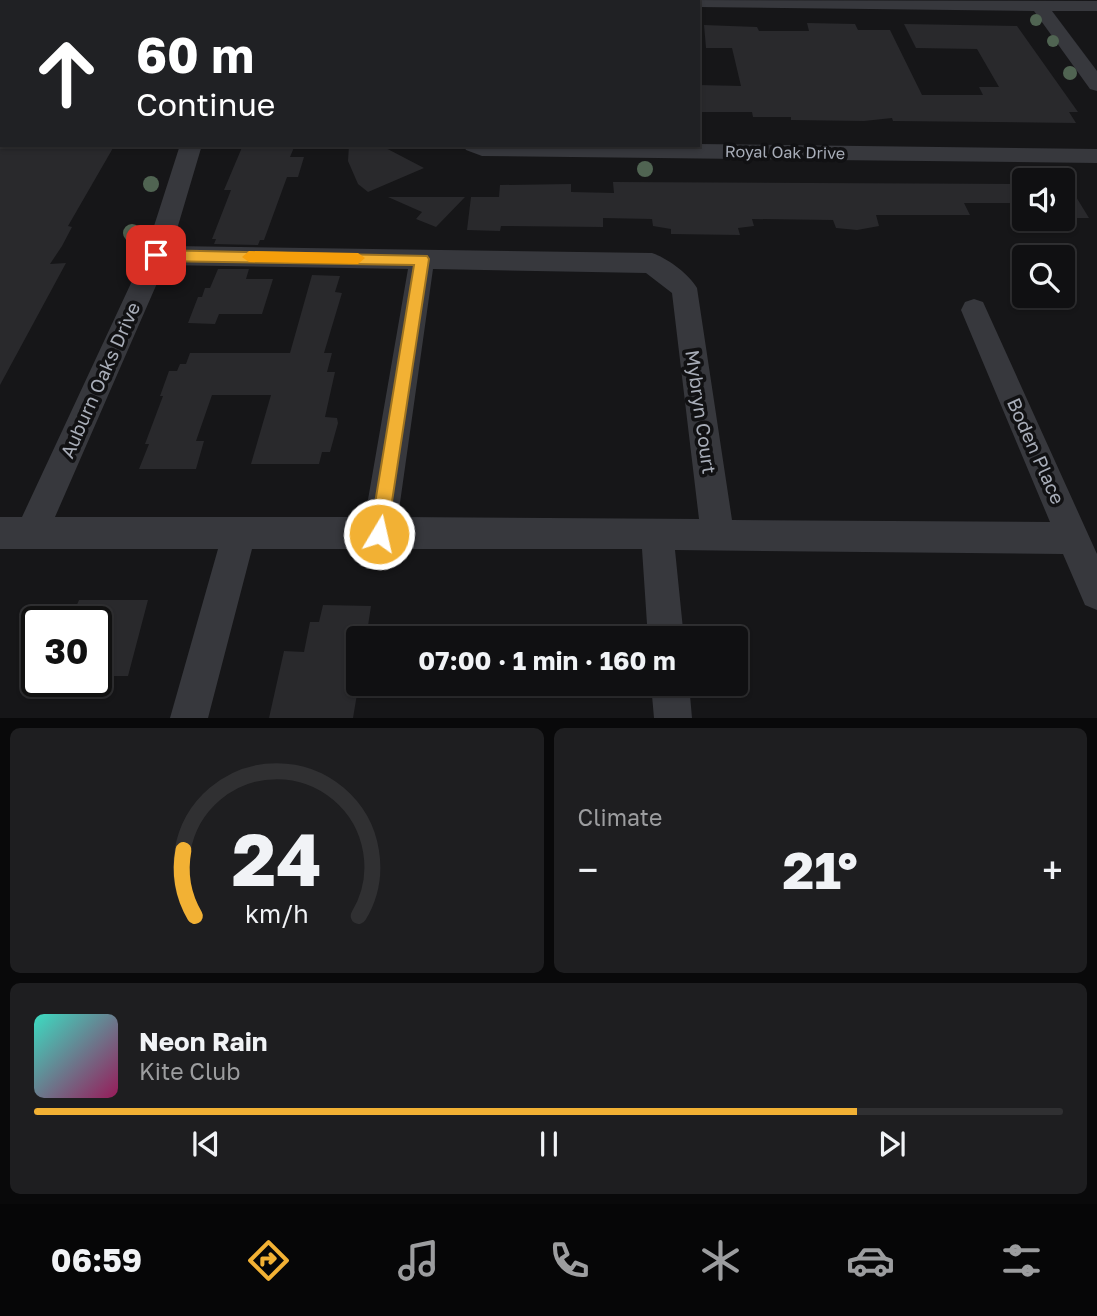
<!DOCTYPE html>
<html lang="en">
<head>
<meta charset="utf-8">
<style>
  body { margin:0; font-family:"Golos Text",sans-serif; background:#1e1e20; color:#f1f3f6; height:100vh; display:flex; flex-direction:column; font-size:26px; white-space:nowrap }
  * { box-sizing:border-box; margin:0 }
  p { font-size:23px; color:#9c9d9f }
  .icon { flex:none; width:38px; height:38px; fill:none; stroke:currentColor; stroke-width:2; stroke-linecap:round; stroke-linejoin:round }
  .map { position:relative; height:718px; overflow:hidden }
  .panel { display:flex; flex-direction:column; gap:10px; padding:10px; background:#09090a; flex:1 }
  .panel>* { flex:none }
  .guide { position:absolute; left:0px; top:0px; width:700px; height:147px; box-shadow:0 2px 5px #0004,0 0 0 2px #303032; background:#202124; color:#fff; overflow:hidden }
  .buttons { position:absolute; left:1012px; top:168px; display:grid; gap:14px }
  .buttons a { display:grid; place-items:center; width:63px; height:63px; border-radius:7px; background:#101012; box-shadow:0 2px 5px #0004,0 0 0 2px #303032; font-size:35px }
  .speed { position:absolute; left:21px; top:606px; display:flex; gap:14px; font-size:35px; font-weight:700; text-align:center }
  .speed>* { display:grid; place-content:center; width:91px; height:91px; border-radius:50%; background:#101012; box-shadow:0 2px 5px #0004,0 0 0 2px #303032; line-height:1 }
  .speed .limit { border:4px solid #111; border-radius:10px; background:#fff; color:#111 }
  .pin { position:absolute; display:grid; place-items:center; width:60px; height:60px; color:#fff; margin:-30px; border-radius:14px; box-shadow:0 4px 10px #0006 }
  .me { position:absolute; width:77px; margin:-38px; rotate:9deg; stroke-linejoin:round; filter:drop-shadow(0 0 5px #0008) }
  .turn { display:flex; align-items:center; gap:24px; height:147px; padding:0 21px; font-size:32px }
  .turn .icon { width:91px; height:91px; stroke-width:2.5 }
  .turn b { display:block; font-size:49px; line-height:60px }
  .big { font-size:52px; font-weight:700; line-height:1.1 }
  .panel .card { flex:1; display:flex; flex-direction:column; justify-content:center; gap:10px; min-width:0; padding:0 24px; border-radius:10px; background:#1e1e20 }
  .panel .dial { align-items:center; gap:0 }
  .dial svg { height:182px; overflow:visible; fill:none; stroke:#303032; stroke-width:7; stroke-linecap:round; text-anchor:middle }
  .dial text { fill:#f1f3f6; stroke:none }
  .song { display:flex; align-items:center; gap:21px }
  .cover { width:84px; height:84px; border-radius:10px; background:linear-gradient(135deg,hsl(170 70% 55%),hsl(330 70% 35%)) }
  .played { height:7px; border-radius:4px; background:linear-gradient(90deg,#f2b134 80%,#303032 80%) }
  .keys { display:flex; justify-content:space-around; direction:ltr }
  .heat { display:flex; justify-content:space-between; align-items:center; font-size:38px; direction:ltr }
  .panel .tiles { flex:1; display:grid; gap:10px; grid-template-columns:1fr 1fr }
  .card:last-child { grid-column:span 2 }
  .trip { position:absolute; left:346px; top:626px; width:402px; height:70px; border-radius:7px; background:#101012; box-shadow:0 2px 5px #0004,0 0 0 2px #303032; font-weight:700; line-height:70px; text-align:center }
  .tabs { display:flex; height:112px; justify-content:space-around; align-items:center; background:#060607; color:#9c9d9f }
  .tabs .icon { width:49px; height:49px }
  .tabs .active { color:#f2b134 }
  .tabs b { font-size:32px; color:#f1f3f6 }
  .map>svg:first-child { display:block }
  .building { fill:#29292c }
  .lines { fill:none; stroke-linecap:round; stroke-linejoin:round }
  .minor { fill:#37383d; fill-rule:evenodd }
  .tree { fill:#506452 }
  .route { fill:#f2b134; stroke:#9d7322; stroke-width:2 }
  .slow { fill:#f59e0b }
  .labels { text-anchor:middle; stroke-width:7; stroke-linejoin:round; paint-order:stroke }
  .far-street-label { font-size:16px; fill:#a8adb8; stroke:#111113 }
  .street-label { font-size:19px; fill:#a8adb8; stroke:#111113 }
</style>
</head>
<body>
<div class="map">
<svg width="1097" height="718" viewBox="0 0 1097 718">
  <rect width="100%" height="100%" fill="#161618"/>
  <!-- building -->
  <path class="building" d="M807,23L855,24L858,30H890L922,95H983L979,87H999L977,49L916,48L904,24L1017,26L1078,112H1069L1076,123L893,121L892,118L864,121L791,120V117H753L752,112H698V85L741,86L732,48H706L704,25L757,27L759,31H809Z
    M243,145H295L290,157H304L298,177H287L264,240H260L258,245L214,244L216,239H212L231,190H224Z
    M349,145H380L424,168L368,192L358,184L348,161Z
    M113,148L68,226L72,227L62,246L50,264L66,263L0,385V149Z
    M1062,174L1089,218H1062Z
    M613,182L1024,184V203H964L970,215H876L879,226L857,230L836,228L833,220L752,219L754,226L738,228L740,235L671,234V229L653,226L652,219L603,218V227L501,226L500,231L467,230L471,197H499L500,185L571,184V192L614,193Z
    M388,197H465L436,227L416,219L422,212Z
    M218,269H249L246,279H273L262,314H219L215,324L188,323L198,297H202L205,288H210Z
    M312,275L340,276L335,292L342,293L324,353H332L327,372H335L325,417L337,418L338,423L330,452H322L319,464H251L271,395H212L196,441H204L196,469H139L149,444H145L163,396H160L169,371H177L180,364H186L190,353H290Z
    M79,600H148L128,676H96V621H70Z
    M323,605L371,606L366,639H359V682L353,718H269L284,651L304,652L310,622H319Z"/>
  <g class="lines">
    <!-- minor -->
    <path class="minor" d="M250,0H268L249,2Z
      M461,0H479L460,2Z
      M666,0H684V2H666Z
      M690,0L1097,1V11H1052L1097,71V91L1090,89L1034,11L698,7V2H689Z
      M698,144L1097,149V163L482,156L466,150L463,145Z
      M180,145H202L172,246L652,253C667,258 689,274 697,288L732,520L1050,522L961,310L965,302L974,299L983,302L1097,554V610L1085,605L1063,554L675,550L684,639H648L642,549H252L208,718H170L218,549H0V517H22L146,251ZM165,265L408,269L365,517H55ZM433,269L646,273L672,293L699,519L398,517Z
      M651,684H689L692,718H654Z"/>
  </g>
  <!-- trees -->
  <g class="tree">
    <circle cx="1036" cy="20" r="6"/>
    <circle cx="1053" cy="41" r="6"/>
    <circle cx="1070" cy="73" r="7"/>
    <circle cx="645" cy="169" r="8"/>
    <circle cx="151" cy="184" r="8"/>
    <circle cx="132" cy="233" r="9"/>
  </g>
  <!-- route -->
  <path class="route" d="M156,250L427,256L429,259L386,541L379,544L373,541L370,534L414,265L156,261L149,255Z"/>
  <!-- slow -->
  <path class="slow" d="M249,251L358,253L365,258L358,264L249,262L242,257Z"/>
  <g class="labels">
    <!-- far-street labels -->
    <g class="far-street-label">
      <text transform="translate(785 152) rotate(1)" y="6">Royal Oak Drive</text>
    </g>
    <!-- street labels -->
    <g class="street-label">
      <text transform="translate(100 380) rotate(-66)" y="7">Auburn Oaks Drive</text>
      <text transform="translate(701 412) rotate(82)" y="7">Mybryn Court</text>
      <text transform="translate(1036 451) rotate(66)" y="7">Boden Place</text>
    </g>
  </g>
</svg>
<div class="buttons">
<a><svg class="icon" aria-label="sound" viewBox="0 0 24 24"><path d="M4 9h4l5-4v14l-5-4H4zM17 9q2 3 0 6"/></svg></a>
<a><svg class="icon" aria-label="search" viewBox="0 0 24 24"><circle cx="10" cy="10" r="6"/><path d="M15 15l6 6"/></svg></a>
</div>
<div class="speed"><div class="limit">30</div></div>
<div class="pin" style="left:156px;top:255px;background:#d93025"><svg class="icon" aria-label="arrive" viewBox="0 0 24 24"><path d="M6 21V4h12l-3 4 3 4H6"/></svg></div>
<svg class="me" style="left:379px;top:534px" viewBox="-20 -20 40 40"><circle r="17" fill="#f2b134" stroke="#fff" stroke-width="3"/><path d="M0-11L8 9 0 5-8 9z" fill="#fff"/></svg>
<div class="trip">07:00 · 1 min · 160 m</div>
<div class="guide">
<div class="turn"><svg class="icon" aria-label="ahead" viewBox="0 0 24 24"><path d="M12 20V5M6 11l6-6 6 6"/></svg><div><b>60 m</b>Continue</div></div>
</div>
</div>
<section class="panel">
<div class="tiles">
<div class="card dial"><svg viewBox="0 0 100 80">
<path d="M14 69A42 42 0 1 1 86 69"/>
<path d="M14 69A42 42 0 0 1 9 40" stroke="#f2b134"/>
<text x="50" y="56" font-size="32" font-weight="700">24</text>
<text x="50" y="72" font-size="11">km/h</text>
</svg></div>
<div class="card"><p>Climate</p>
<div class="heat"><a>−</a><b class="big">21°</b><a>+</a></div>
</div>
<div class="card">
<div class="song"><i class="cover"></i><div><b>Neon Rain</b><p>Kite Club</p></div></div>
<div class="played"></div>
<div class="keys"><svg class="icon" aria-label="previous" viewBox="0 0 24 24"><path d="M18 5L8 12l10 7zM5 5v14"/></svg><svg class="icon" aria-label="pause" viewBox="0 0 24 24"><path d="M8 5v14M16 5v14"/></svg><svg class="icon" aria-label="next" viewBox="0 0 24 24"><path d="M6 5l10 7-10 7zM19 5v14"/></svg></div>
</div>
</div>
</section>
<nav class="tabs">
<b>06:59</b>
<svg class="icon active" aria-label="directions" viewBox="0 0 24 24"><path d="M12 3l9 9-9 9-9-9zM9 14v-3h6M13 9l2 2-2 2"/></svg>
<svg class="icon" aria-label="music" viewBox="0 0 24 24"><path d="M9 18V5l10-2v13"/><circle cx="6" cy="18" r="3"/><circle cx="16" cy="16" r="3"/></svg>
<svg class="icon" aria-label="phone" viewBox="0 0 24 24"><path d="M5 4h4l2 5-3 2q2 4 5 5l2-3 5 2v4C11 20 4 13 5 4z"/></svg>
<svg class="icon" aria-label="climate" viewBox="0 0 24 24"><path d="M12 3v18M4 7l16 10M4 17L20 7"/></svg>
<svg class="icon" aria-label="car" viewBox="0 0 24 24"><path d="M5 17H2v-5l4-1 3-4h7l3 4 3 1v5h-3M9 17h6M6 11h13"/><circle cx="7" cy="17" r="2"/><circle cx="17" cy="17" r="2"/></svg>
<svg class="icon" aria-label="filters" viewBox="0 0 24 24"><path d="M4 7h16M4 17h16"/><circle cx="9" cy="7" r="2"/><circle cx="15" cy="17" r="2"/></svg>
</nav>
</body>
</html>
